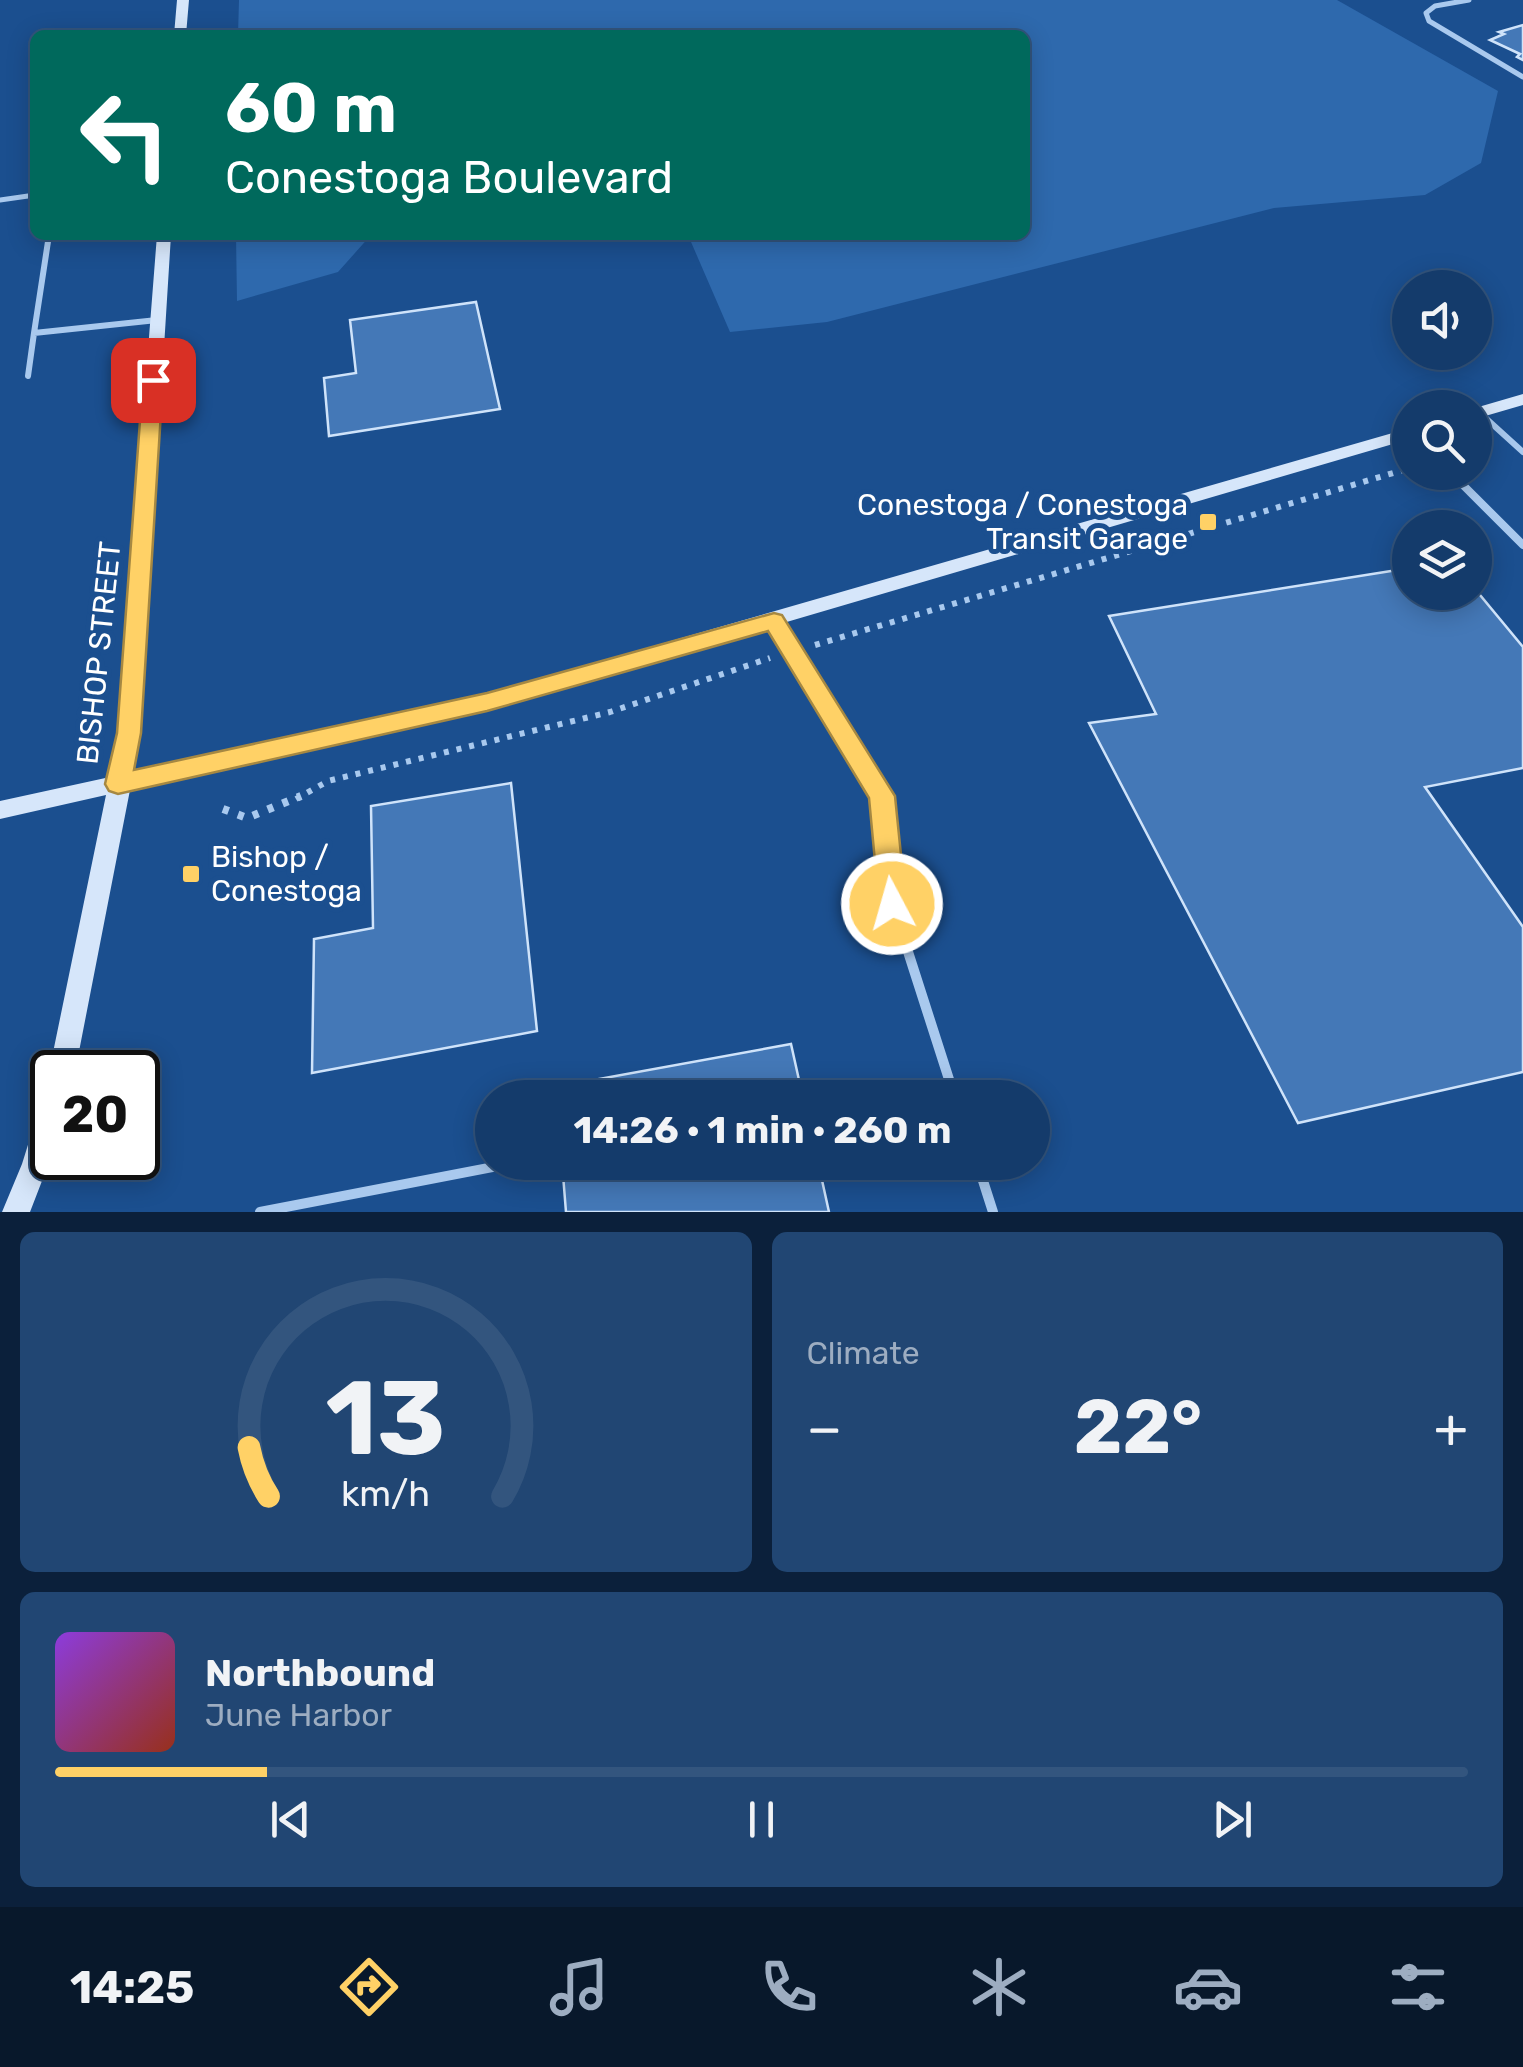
<!DOCTYPE html>
<html lang="en">
<head>
<meta charset="utf-8">
<style>
  body { margin:0; font-family:Rubik,sans-serif; background:#214673; color:#f1f3f6; height:100vh; display:flex; flex-direction:column; font-size:38px; white-space:nowrap }
  * { box-sizing:border-box; margin:0 }
  p { font-size:32px; color:#9dadc1 }
  .icon { flex:none; width:55px; height:55px; fill:none; stroke:currentColor; stroke-width:2; stroke-linecap:round; stroke-linejoin:round }
  .map { position:relative; height:1212px; overflow:hidden }
  .panel { display:flex; flex-direction:column; gap:20px; padding:20px; background:#0b203b; flex:1 }
  .panel>* { flex:none }
  .banner { position:absolute; left:30px; top:30px; width:1000px; height:210px; border-radius:15px; box-shadow:0 5px 25px #0003,0 0 0 2px #33557e; background:#00695c; color:#fff; overflow:hidden }
  .tools { position:absolute; left:1392px; top:270px; display:grid; gap:20px }
  .tools a { display:grid; place-items:center; width:100px; height:100px; border-radius:50%; background:#143b6b; box-shadow:0 5px 25px #0003,0 0 0 2px #33557e; font-size:50px }
  .speed { position:absolute; left:30px; top:1050px; display:flex; gap:20px; font-size:50px; font-weight:700; text-align:center }
  .speed>* { display:grid; place-content:center; width:130px; height:130px; border-radius:50%; background:#143b6b; box-shadow:0 5px 25px #0003,0 0 0 2px #33557e; line-height:1 }
  .speed .limit { border:5px solid #111; border-radius:15px; background:#fff; color:#111 }
  .pin { position:absolute; display:grid; place-items:center; width:85px; height:85px; color:#fff; margin:-42px; border-radius:20px; box-shadow:0 5px 15px #0006 }
  .me { position:absolute; width:110px; margin:-55px; rotate:354deg; stroke-linejoin:round; filter:drop-shadow(0 0 8px #0008) }
  .turn { display:flex; align-items:center; gap:35px; height:210px; padding:0 30px; font-size:45px }
  .turn .icon { width:130px; height:130px; stroke-width:2.5 }
  .turn b { display:block; font-size:70px; line-height:85px }
  .big { font-size:75px; font-weight:700; line-height:1.1 }
  .panel .card { flex:1; display:flex; flex-direction:column; justify-content:center; gap:15px; min-width:0; padding:0 35px; border-radius:15px; background:#214673 }
  .panel .dial { align-items:center; gap:0 }
  .dial svg { height:260px; overflow:visible; fill:none; stroke:#33557e; stroke-width:7; stroke-linecap:round; text-anchor:middle }
  .dial text { fill:#f1f3f6; stroke:none }
  .song { display:flex; align-items:center; gap:30px }
  .cover { width:120px; height:120px; border-radius:15px; background:linear-gradient(135deg,hsl(270 70% 55%),hsl(10 70% 35%)) }
  .played { height:10px; border-radius:5px; background:linear-gradient(90deg,#ffd166 15%,#33557e 15%) }
  .keys { display:flex; justify-content:space-around; direction:ltr }
  .heat { display:flex; justify-content:space-between; align-items:center; font-size:55px; direction:ltr }
  .panel .tiles { flex:1; display:grid; gap:20px; grid-template-columns:1fr 1fr }
  .card:last-child { grid-column:span 2 }
  .trip { position:absolute; left:475px; top:1080px; width:575px; height:100px; border-radius:50px; background:#143b6b; box-shadow:0 5px 25px #0003,0 0 0 2px #33557e; font-weight:700; line-height:100px; text-align:center }
  .dock { display:flex; height:160px; justify-content:space-around; align-items:center; background:#08182b; color:#9dadc1 }
  .dock .icon { width:70px; height:70px }
  .dock .selected { color:#ffd166 }
  .dock b { font-size:45px; color:#f1f3f6 }
  .map>svg:first-child { display:block }
  .green { fill:#2e69ad }
  .building { fill:#4478b7; stroke:#cfe3fa; stroke-width:2.5 }
  .lines { fill:none; stroke-linecap:round; stroke-linejoin:round }
  .path-far2 { stroke:#a9c9ee; stroke-width:5; stroke-dasharray:4 6; stroke-linecap:butt }
  .path-far1 { stroke:#a9c9ee; stroke-width:6; stroke-dasharray:5 8; stroke-linecap:butt }
  .path { stroke:#a9c9ee; stroke-width:8; stroke-dasharray:6 10; stroke-linecap:butt }
  .lane-far3 { stroke:#a9c9ee; stroke-width:5 }
  .lane-far2 { stroke:#a9c9ee; stroke-width:6 }
  .lane-far1 { stroke:#a9c9ee; stroke-width:8 }
  .lane { stroke:#a9c9ee; stroke-width:10 }
  .secondary { fill:#d6e6fa; fill-rule:evenodd }
  .route { fill:#ffd166; stroke:#a68842; stroke-width:2.5 }
  .poi-dot { fill:#ffd166; stroke:#1b4f8f; stroke-width:4 }
  .labels { text-anchor:middle; stroke-width:10; stroke-linejoin:round; paint-order:stroke }
  .poi-label { font-size:30px; fill:#fff; stroke:#1b4f8f; text-anchor:end }
  .street-label { font-size:30px; fill:#fff; stroke:#1b4f8f }
</style>
</head>
<body>
<div class="map">
<svg width="1523" height="1212" viewBox="0 0 1523 1212">
  <rect width="100%" height="100%" fill="#1b4f8f"/>
  <!-- green -->
  <path class="green" d="M239,0H1337L1498,91L1481,163L1425,195L1274,208L827,322L730,332L688,235H1025V35H238Z
    M236,235H371L338,272L237,301Z"/>
  <!-- building -->
  <path class="building" d="M1523,25V60L1517,57L1520,54L1490,40L1504,34L1499,32Z
    M476,302L500,409L329,436L324,378L356,373L350,320Z
    M1410,568V592H1475V589L1523,647V768L1425,787L1523,927V1072L1298,1123L1089,723L1156,714L1109,616Z
    M511,783L537,1031L312,1073L314,939L373,928L371,806Z
    M791,1044L803,1098H556L555,1087Z
    M562,1162H818L829,1212H566Z"/>
  <g class="lines">
    <!-- path-far2 -->
    <path class="path-far2" d="M1405,470L1410,468"/>
    <!-- path-far1 -->
    <path class="path-far1" d="M815,645L1410,468
      M296,799L328,781L610,712L770,658"/>
    <!-- path -->
    <path class="path" d="M223,809L247,818L301,796"/>
    <!-- lane-far3 -->
    <path class="lane-far3" d="M1469,0L1435,6L1426,13L1429,21L1523,77
      M0,200L35,195"/>
    <!-- lane-far2 -->
    <path class="lane-far2" d="M49,235L34,333L157,320
      M28,376L34,333
      M1480,413L1523,452"/>
    <!-- lane-far1 -->
    <path class="lane-far1" d="M1450,472L1523,545
      M774,621L882,799"/>
    <!-- lane -->
    <path class="lane" d="M881,796L893,905L955,1098
      M977,1162L993,1212
      M260,1212L519,1162"/>
    <!-- secondary -->
    <path class="secondary" d="M177,0H189L186,35H174Z
      M157,235H171L140,733L133,771L487,694L1410,428V439L487,710L130,790L75,1072H52V1081L49,1072L106,795L0,819V801L110,777L118,733Z
      M1523,394V405L1475,419V408Z
      M52,1096V1155L30,1212H2L22,1164L42,1100Z"/>
  </g>
  <!-- route -->
  <path class="route" d="M153,374L163,380L141,733L134,770L487,693L774,613L782,615L895,796L906,904L902,913L892,916L883,913L879,904L869,798L768,631L487,711L118,794L109,791L105,784L117,733L143,380Z"/>
  <!-- markers -->
  <g class="poi-dot">
    <rect x="1198" y="512" width="20" height="20" rx="5"/>
    <rect x="181" y="864" width="20" height="20" rx="5"/>
  </g>
  <g class="labels">
    <!-- poi labels -->
    <g class="poi-label">
      <text x="1188" y="515">Conestoga / Conestoga<tspan x="1188" dy="34">Transit Garage</tspan></text>
      <text x="211" y="867" text-anchor="start">Bishop /<tspan x="211" dy="34">Conestoga</tspan></text>
    </g>
    <!-- street labels -->
    <g class="street-label">
      <text transform="translate(99 653) rotate(-84)" y="10">BISHOP STREET</text>
    </g>
  </g>
</svg>
<div class="tools">
<a><svg class="icon" aria-label="sound" viewBox="0 0 24 24"><path d="M4 9h4l5-4v14l-5-4H4zM17 9q2 3 0 6"/></svg></a>
<a><svg class="icon" aria-label="search" viewBox="0 0 24 24"><circle cx="10" cy="10" r="6"/><path d="M15 15l6 6"/></svg></a>
<a><svg class="icon" aria-label="layers" viewBox="0 0 24 24"><path d="M12 4l9 5-9 5-9-5zM3 14l9 5 9-5"/></svg></a>
</div>
<div class="speed"><div class="limit">20</div></div>
<div class="pin" style="left:153px;top:380px;background:#d93025"><svg class="icon" aria-label="arrive" viewBox="0 0 24 24"><path d="M6 21V4h12l-3 4 3 4H6"/></svg></div>
<svg class="me" style="left:892px;top:904px" viewBox="-20 -20 40 40"><circle r="17" fill="#ffd166" stroke="#fff" stroke-width="3"/><path d="M0-11L8 9 0 5-8 9z" fill="#fff"/></svg>
<div class="trip">14:26 · 1 min · 260 m</div>
<div class="banner">
<div class="turn"><svg class="icon" aria-label="left" viewBox="0 0 24 24"><path d="M17 20v-9H6M10 6l-5 5 5 5"/></svg><div><b>60 m</b>Conestoga Boulevard</div></div>
</div>
</div>
<section class="panel">
<div class="tiles">
<div class="card dial"><svg viewBox="0 0 100 80">
<path d="M14 69A42 42 0 1 1 86 69"/>
<path d="M14 69A42 42 0 0 1 8 54" stroke="#ffd166"/>
<text x="50" y="56" font-size="32" font-weight="700">13</text>
<text x="50" y="72" font-size="11">km/h</text>
</svg></div>
<div class="card"><p>Climate</p>
<div class="heat"><a>−</a><b class="big">22°</b><a>+</a></div>
</div>
<div class="card">
<div class="song"><i class="cover"></i><div><b>Northbound</b><p>June Harbor</p></div></div>
<div class="played"></div>
<div class="keys"><svg class="icon" aria-label="previous" viewBox="0 0 24 24"><path d="M18 5L8 12l10 7zM5 5v14"/></svg><svg class="icon" aria-label="pause" viewBox="0 0 24 24"><path d="M8 5v14M16 5v14"/></svg><svg class="icon" aria-label="next" viewBox="0 0 24 24"><path d="M6 5l10 7-10 7zM19 5v14"/></svg></div>
</div>
</div>
</section>
<nav class="dock">
<b>14:25</b>
<svg class="icon selected" aria-label="directions" viewBox="0 0 24 24"><path d="M12 3l9 9-9 9-9-9zM9 14v-3h6M13 9l2 2-2 2"/></svg>
<svg class="icon" aria-label="music" viewBox="0 0 24 24"><path d="M9 18V5l10-2v13"/><circle cx="6" cy="18" r="3"/><circle cx="16" cy="16" r="3"/></svg>
<svg class="icon" aria-label="phone" viewBox="0 0 24 24"><path d="M5 4h4l2 5-3 2q2 4 5 5l2-3 5 2v4C11 20 4 13 5 4z"/></svg>
<svg class="icon" aria-label="climate" viewBox="0 0 24 24"><path d="M12 3v18M4 7l16 10M4 17L20 7"/></svg>
<svg class="icon" aria-label="car" viewBox="0 0 24 24"><path d="M5 17H2v-5l4-1 3-4h7l3 4 3 1v5h-3M9 17h6M6 11h13"/><circle cx="7" cy="17" r="2"/><circle cx="17" cy="17" r="2"/></svg>
<svg class="icon" aria-label="filters" viewBox="0 0 24 24"><path d="M4 7h16M4 17h16"/><circle cx="9" cy="7" r="2"/><circle cx="15" cy="17" r="2"/></svg>
</nav>
</body>
</html>
